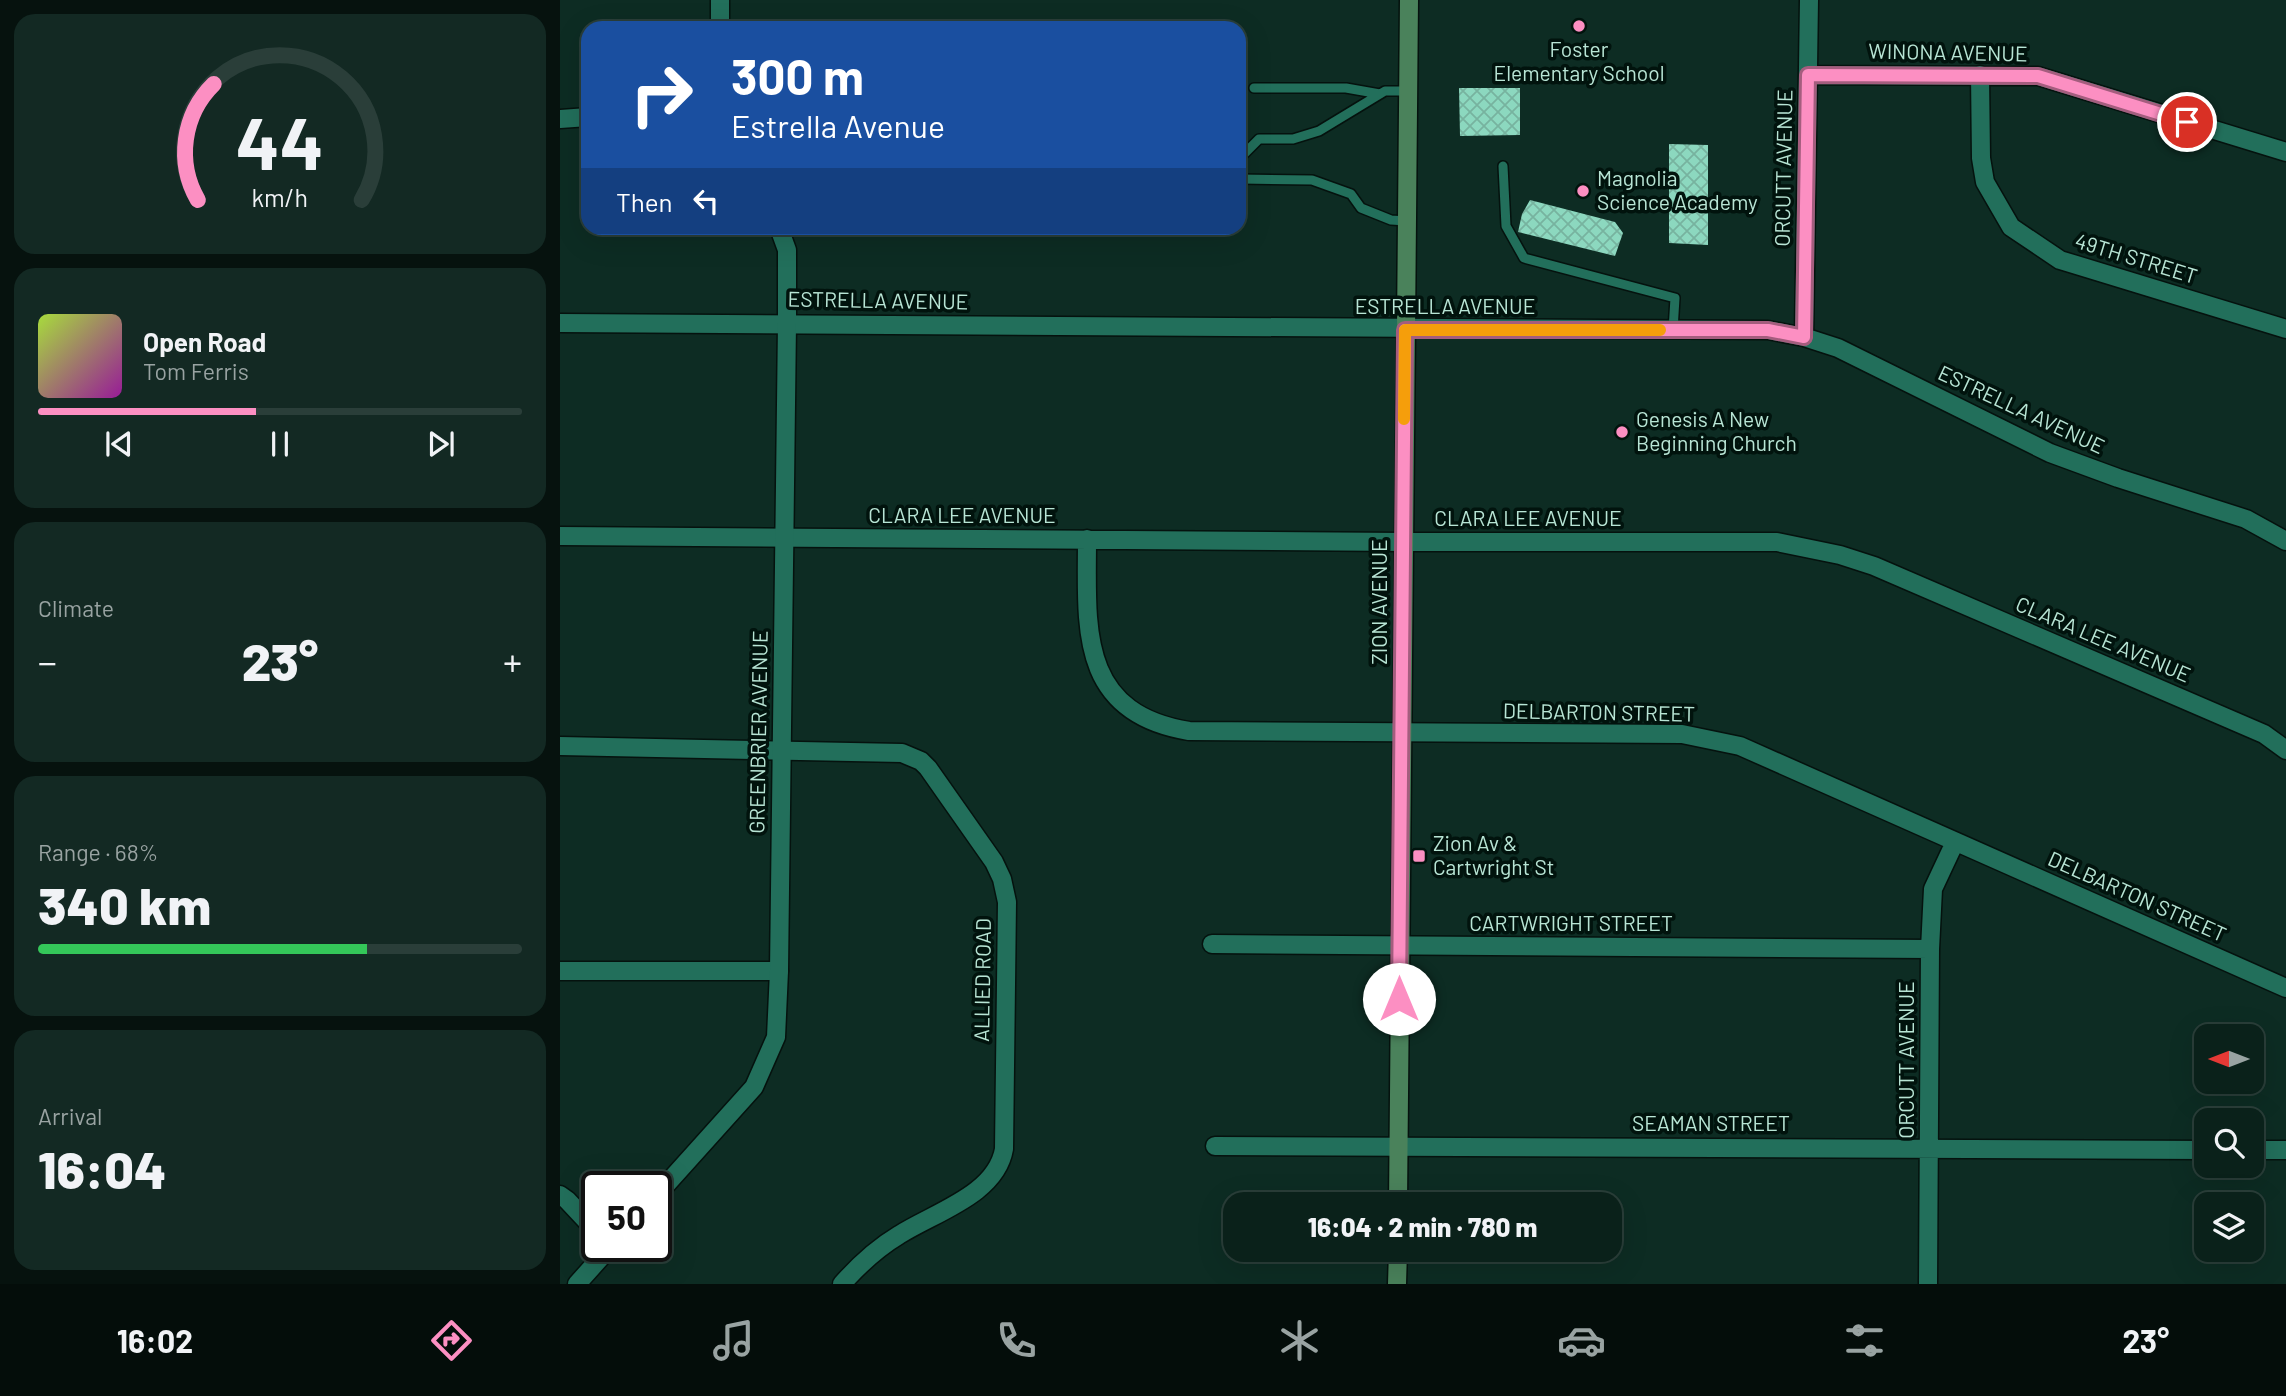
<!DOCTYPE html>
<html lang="en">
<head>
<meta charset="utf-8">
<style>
  body { margin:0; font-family:Barlow,sans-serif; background:#132923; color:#f1f3f6; height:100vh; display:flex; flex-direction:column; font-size:26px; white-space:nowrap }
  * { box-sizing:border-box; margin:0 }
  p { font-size:23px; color:#99a3a2 }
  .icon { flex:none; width:38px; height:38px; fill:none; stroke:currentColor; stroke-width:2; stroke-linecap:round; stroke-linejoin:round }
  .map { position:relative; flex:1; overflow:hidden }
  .side { display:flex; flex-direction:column; gap:14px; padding:14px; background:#06120e; width:560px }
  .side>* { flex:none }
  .top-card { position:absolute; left:21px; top:21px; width:665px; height:214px; border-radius:21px; box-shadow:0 7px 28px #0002,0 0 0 2px #2a3e39; background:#1a4fa0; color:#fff; overflow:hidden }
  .needle { width:46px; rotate:270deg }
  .tools { position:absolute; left:1634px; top:1024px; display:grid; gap:14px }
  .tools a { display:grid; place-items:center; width:70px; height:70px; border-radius:14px; background:#0a211a; box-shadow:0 7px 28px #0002,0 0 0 2px #2a3e39; font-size:35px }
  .speed { position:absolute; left:21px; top:1171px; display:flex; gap:14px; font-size:35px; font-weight:700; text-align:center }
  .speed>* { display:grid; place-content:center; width:91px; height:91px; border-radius:50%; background:#0a211a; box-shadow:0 7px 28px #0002,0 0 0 2px #2a3e39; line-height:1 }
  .speed .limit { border:4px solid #111; border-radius:10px; background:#fff; color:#111 }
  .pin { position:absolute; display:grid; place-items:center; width:60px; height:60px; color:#fff; margin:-30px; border:4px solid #fff; border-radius:50%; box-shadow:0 2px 7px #0007 }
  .me { position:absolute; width:77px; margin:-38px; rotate:0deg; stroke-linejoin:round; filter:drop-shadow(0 0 5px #0008) }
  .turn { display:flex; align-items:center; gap:24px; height:147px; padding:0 35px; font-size:32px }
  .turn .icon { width:91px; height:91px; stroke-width:2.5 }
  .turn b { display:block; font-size:49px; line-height:60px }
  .then { display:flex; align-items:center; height:66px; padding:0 35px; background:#0003; gap:14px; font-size:26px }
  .big { font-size:52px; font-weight:800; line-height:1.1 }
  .side .widget { flex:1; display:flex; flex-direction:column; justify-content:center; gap:10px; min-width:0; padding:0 24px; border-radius:21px; background:#132923 }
  .side .dial { align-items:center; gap:0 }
  .dial svg { height:182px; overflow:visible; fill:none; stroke:#2a3e39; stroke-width:7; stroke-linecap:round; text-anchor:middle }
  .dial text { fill:#f1f3f6; stroke:none }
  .song { display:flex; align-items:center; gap:21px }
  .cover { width:84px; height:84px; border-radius:10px; background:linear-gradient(135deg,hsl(80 70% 55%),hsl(300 70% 35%)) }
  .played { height:7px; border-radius:4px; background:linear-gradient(90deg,#fc8fc2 45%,#2a3e39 45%) }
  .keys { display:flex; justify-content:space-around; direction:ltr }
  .heat { display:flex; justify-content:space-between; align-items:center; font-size:38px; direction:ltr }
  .charge { height:10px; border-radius:5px; background:linear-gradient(90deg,#34c759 68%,#2a3e39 0) }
  .trip { position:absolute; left:663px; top:1192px; width:399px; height:70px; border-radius:21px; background:#0a211a; box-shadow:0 7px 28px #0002,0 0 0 2px #2a3e39; font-weight:800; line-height:70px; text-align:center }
  .menu { display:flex; height:112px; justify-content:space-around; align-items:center; background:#040d0a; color:#99a3a2 }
  .menu .icon { width:49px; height:49px }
  .menu .current { color:#fc8fc2 }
  .menu b { font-size:32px; color:#f1f3f6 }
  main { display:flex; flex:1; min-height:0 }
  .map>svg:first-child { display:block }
  .building { fill:url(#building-cross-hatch) }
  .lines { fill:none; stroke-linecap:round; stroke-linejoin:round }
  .service-casing { stroke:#05120e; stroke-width:12 }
  .minor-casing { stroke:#05120e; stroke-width:21 }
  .tertiary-casing { stroke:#05120e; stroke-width:21 }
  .secondary-casing { stroke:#05120e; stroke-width:21 }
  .service { stroke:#226f5b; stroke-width:9 }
  .minor { stroke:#226f5b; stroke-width:18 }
  .tertiary { stroke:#226f5b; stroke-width:18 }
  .secondary { stroke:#4a825b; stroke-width:18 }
  .route-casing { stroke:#a45d7e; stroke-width:18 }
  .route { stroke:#fc8fc2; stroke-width:12 }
  .slow { stroke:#f59e0b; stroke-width:12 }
  .poi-dot { fill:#fc8fc2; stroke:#01130d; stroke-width:2.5 }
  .labels { text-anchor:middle; stroke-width:7; stroke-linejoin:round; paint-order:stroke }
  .poi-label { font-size:21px; fill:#b8e5d5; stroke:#01130d; text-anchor:start }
  .street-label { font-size:21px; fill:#b8e5d5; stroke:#01130d }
</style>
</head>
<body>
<main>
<section class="side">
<div class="widget dial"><svg viewBox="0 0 100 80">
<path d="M14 69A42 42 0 1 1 86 69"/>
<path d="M14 69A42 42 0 0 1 21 18" stroke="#fc8fc2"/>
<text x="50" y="56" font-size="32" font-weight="700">44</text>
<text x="50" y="72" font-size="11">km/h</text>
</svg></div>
<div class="widget">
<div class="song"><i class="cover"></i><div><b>Open Road</b><p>Tom Ferris</p></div></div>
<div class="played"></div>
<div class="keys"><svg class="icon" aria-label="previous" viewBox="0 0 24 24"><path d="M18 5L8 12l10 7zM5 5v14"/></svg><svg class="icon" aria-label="pause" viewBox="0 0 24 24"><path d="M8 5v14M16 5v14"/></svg><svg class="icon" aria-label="next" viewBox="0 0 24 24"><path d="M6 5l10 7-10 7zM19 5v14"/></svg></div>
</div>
<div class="widget"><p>Climate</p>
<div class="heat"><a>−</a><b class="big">23°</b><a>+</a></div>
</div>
<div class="widget"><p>Range · 68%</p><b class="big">340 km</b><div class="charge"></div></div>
<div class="widget"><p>Arrival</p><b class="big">16:04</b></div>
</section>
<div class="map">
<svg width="1726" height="1284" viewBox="0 0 1726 1284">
  <defs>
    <pattern id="building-cross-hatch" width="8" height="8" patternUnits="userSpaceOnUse" patternTransform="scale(1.75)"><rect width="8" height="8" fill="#8cd8bf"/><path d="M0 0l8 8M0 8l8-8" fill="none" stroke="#77b39f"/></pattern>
  </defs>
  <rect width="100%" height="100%" fill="#0d2c23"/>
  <!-- building -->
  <path class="building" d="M899,88H960V135L900,136Z
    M1109,144L1148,145V245L1109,243Z
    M970,200L1055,222L1063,233L1055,256L958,232L962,214Z"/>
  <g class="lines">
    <!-- service casing -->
    <g class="service-casing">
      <path id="service" d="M694,88H786L820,94
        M679,159L699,139H733L759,131L825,91H848
        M943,166L946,226L964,258L1115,298L1113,330
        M679,179L752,180L791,194L801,208L831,220L846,221"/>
    </g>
    <!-- minor casing -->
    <g class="minor-casing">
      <path id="minor" d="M1248,75L1478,76L1726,152
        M1420,75L1421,158L1425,182L1451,227L1500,260L1726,329
        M0,119L28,117
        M0,323C403,323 806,330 1208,330L1244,337L1278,348L1490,453L1558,478L1686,519L1726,541
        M1244,337L1249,0
        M0,536L843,542H1217L1280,555L1314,566L1704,734L1726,750
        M527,539C527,626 517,713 629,731L1122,734L1180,746L1726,988
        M0,746L342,753L361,761L368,768L434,862L442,879L447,902L444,1149C436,1195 375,1212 339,1235C319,1247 298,1266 282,1284
        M652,944L1370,949
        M0,971H219
        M655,1146L1647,1150
        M1692,1150H1726
        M0,1195L7,1200L37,1232
        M1368,1284L1370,949L1373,889L1395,842"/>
    </g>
    <!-- tertiary casing -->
    <g class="tertiary-casing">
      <path id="tertiary" d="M160,0V28
        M96,1196L194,1087L216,1037L219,971L227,323V250L219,228
        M17,1284L51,1246"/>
    </g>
    <!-- secondary casing -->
    <g class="secondary-casing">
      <path id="secondary" d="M838,1204L849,0
        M837,1284L838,1250"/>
    </g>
    <!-- service -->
    <use href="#service" class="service"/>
    <!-- minor -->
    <use href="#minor" class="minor"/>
    <!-- tertiary -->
    <use href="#tertiary" class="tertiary"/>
    <!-- secondary -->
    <use href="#secondary" class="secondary"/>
  </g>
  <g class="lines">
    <!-- route casing -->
    <g class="route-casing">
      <path id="route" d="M839,999L845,330H1208L1244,337L1248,75L1478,76L1627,122"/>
    </g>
    <!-- route -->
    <use href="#route" class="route"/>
    <!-- slow -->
    <path class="slow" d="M844,419L845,330H1100"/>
  </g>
  <!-- markers -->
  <g class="poi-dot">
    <circle cx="1019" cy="26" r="7"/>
    <circle cx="1023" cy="191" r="7"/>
    <circle cx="1062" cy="432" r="7"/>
    <rect x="852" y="849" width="14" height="14" rx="3.5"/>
  </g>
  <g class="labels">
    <!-- poi labels -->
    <g class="poi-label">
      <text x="1019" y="57" text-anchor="middle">Foster<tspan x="1019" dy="24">Elementary School</tspan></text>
      <text x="1037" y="186">Magnolia<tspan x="1037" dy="24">Science Academy</tspan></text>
      <text x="1076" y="427">Genesis A New<tspan x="1076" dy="24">Beginning Church</tspan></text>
      <text x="873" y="851">Zion Av &amp;<tspan x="873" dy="24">Cartwright St</tspan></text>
    </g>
    <!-- street labels -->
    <g class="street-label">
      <text transform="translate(1388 53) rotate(1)" y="7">WINONA AVENUE</text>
      <text transform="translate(1224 168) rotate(-89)" y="7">ORCUTT AVENUE</text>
      <text transform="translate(1576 259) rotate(17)" y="7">49TH STREET</text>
      <text transform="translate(318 301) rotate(1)" y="7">ESTRELLA AVENUE</text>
      <text x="885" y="314">ESTRELLA AVENUE</text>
      <text transform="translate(1461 410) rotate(25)" y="7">ESTRELLA AVENUE</text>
      <text x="402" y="523">CLARA LEE AVENUE</text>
      <text x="968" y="526">CLARA LEE AVENUE</text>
      <text transform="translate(820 602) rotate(-90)" y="7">ZION AVENUE</text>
      <text transform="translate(1543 640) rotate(23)" y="7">CLARA LEE AVENUE</text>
      <text transform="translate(1039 713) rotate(1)" y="7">DELBARTON STREET</text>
      <text transform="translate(199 732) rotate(-89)" y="7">GREENBRIER AVENUE</text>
      <text transform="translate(1577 897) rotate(24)" y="7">DELBARTON STREET</text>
      <text x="1011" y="931">CARTWRIGHT STREET</text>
      <text transform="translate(423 980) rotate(-89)" y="7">ALLIED ROAD</text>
      <text transform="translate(1347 1060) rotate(-90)" y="7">ORCUTT AVENUE</text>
      <text x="1151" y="1131">SEAMAN STREET</text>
    </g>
  </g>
</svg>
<div class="tools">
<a><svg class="needle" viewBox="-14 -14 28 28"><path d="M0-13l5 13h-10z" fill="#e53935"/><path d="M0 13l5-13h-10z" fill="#99a3a2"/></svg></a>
<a><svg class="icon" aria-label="search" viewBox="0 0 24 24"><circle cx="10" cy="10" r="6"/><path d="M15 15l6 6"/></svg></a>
<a><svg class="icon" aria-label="layers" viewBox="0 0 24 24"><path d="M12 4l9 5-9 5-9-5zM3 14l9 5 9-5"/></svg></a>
</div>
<div class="speed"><div class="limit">50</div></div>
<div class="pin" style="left:1627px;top:122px;background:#d93025"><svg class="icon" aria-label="arrive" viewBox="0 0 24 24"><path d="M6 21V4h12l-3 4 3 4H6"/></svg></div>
<svg class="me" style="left:839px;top:999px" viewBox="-20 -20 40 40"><circle r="19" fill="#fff"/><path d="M0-13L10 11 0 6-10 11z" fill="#fc8fc2"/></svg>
<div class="trip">16:04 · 2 min · 780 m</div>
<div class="top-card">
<div class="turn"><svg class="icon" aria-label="right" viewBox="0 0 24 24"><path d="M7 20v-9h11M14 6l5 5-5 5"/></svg><div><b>300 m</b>Estrella Avenue</div></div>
<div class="then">Then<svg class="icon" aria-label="left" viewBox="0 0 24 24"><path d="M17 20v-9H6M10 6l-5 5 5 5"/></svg></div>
</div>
</div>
</main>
<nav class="menu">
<b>16:02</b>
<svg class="icon current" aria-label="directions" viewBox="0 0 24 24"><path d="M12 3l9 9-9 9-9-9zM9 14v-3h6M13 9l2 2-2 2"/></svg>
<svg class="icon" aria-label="music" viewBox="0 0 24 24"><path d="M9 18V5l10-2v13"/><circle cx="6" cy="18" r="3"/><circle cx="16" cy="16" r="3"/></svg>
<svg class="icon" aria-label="phone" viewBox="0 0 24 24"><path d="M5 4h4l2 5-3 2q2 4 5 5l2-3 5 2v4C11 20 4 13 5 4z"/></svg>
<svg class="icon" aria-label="climate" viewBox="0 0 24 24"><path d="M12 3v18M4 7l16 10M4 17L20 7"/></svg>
<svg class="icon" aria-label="car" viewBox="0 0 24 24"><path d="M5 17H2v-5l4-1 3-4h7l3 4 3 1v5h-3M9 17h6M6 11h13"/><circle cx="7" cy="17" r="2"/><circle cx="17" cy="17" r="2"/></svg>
<svg class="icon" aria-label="filters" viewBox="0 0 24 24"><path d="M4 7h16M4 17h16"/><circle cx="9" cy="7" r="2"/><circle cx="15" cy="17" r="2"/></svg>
<b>23°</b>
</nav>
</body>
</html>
